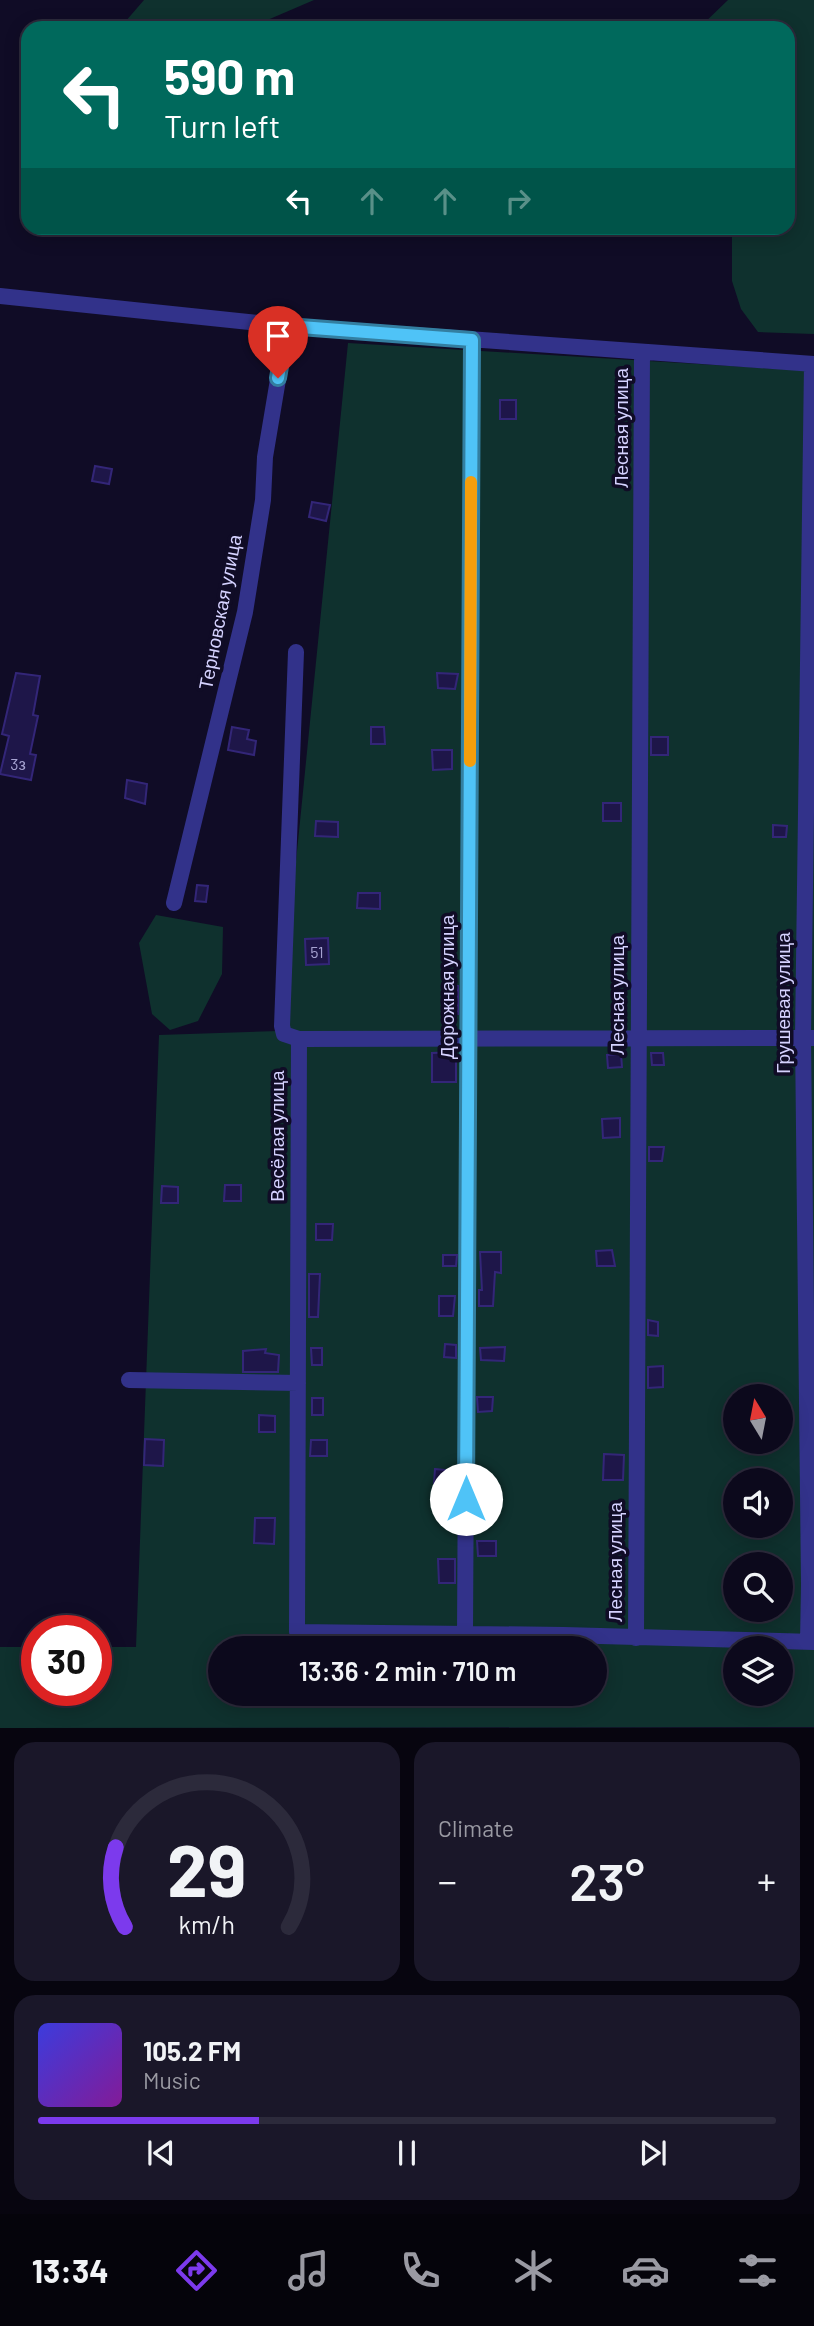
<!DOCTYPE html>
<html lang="en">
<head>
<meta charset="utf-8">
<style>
  body { margin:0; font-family:Barlow,sans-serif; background:#1a1729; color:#f1f3f6; height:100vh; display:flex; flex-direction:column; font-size:26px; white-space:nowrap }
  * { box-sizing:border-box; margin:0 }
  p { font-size:23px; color:#9a9aa3 }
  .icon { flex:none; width:38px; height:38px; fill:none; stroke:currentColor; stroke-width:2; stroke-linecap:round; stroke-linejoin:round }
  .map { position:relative; height:1728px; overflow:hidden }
  .sheet { display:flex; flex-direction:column; gap:14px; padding:14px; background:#07050f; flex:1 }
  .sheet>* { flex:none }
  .top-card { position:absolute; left:21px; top:21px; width:774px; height:214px; border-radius:21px; box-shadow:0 4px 18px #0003,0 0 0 2px #2c2a3b; background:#00695c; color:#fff; overflow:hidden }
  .needle { width:46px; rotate:350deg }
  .tools { position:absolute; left:723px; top:1384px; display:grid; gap:14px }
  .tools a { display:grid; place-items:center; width:70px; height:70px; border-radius:50%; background:#0c091c; box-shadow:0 4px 18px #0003,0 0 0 2px #2c2a3b; font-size:35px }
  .speed { position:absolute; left:21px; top:1615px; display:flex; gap:14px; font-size:35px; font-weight:700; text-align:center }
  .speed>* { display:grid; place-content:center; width:91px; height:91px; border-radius:50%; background:#0c091c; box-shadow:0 4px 18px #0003,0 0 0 2px #2c2a3b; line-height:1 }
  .speed .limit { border:10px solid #d22; background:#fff; color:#111 }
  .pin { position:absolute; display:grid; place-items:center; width:60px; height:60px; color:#fff; margin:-72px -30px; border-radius:50% 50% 50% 0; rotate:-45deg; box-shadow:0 0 7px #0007 }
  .pin .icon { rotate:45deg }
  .me { position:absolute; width:77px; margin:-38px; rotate:0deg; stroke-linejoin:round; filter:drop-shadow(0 0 5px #0008) }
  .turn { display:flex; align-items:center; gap:24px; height:147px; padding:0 28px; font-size:32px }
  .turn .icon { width:91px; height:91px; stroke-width:2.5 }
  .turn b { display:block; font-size:49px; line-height:60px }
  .lanes { display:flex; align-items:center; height:66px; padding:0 28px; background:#0003; justify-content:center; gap:35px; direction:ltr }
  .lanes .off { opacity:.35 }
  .big { font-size:52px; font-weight:600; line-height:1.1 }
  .sheet .tile { flex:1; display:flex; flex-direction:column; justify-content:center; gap:10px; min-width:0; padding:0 24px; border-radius:21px; background:#1a1729 }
  .sheet .dial { align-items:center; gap:0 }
  .dial svg { height:182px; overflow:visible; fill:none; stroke:#2c2a3b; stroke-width:7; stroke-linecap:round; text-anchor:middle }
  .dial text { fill:#f1f3f6; stroke:none }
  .song { display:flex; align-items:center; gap:21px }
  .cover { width:84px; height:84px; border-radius:10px; background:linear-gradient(135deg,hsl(240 70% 55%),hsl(290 70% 35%)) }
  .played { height:7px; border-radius:4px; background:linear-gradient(90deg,#7c3aed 30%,#2c2a3b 30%) }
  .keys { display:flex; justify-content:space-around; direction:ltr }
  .heat { display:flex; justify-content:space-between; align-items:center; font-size:38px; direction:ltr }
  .sheet .tiles { flex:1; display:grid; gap:14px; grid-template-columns:1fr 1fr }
  .tile:last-child { grid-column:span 2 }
  .trip { position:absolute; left:208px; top:1636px; width:399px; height:70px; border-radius:35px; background:#0c091c; box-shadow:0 4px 18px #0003,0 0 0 2px #2c2a3b; font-weight:600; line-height:70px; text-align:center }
  .tabs { display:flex; height:112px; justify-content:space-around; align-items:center; background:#05040b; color:#9a9aa3 }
  .tabs .icon { width:49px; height:49px }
  .tabs .current { color:#7c3aed }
  .tabs b { font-size:32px; color:#f1f3f6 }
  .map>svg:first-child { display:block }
  .green { fill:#0f312e; fill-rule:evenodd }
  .building { fill:#1e1649; stroke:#332678; stroke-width:2 }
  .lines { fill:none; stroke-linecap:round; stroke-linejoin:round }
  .minor { stroke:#32328a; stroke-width:16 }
  .route-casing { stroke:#337fa1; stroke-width:18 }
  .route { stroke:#4fc3f7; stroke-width:12 }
  .slow { stroke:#f59e0b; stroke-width:12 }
  .labels { text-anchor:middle; stroke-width:7; stroke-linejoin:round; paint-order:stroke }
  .number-label { font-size:16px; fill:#a7a3d2 }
  .street-label { font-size:19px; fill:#d5d2ff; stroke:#100c26 }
</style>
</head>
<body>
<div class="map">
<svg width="814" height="1728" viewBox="0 0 814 1728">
  <rect width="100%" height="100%" fill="#100c26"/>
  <!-- green -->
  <path class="green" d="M144,0H314L249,28H124L125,22Z
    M728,0H814V334L758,332L741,309L732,281V228H788V28H699Z
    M348,343L814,371V1727L0,1728V1647H37V1690H96V1647H136L159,1035L279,1031ZM735,1396H780V1442H735ZM735,1480H780V1526H735ZM735,1564H780V1610H735ZM220,1648H595V1694H220ZM735,1648H780V1694H735Z
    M156,915L223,927L222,974L198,1021L170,1030L152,1014L139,943Z"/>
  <!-- building -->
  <path class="building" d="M500,400H516V419H500Z
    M95,466L112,469L109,484L92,481Z
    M312,502L330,505L326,521L309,517Z
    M16,673L40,676L33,715L38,716L30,754L36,755L31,780L0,774L9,736L2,734Z
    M437,673L458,674L455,689L438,688Z
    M232,727L249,730L247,739L256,741L254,755L228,750Z
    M371,727H384L385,744H371Z
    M651,737H668V755H651Z
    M432,750H452V769L433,770Z
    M127,780L147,784L145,804L125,798Z
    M603,803H621V821H603Z
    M316,821L338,822V837L315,836Z
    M773,825L787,826L786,837H773Z
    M197,885L208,886L206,902L195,901Z
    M358,893H380V909L357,908Z
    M328,938L329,964L306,965L305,939Z
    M446,986H458V1014L445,1013Z
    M456,1052V1082H432V1053Z
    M651,1053H663L664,1065H652Z
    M621,1054L622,1067L608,1068L607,1055Z
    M620,1118V1137L603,1138L602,1119Z
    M649,1147H664L662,1161H649Z
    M225,1185H241V1201H224Z
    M162,1186L178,1187V1203H161Z
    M316,1224H333L332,1240H316Z
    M612,1250L615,1266H597L596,1251Z
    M480,1252H501V1273L495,1272L493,1306H479V1290H482Z
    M443,1255H457L456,1266H443Z
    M309,1274H320L318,1317H309Z
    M439,1296H455L453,1316H439Z
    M648,1320L658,1322V1336L648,1335Z
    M445,1344L456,1345V1358L444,1357Z
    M505,1347L504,1361L481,1360L480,1348Z
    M311,1348H322V1365H312Z
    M266,1349L265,1353L279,1355L278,1372H243V1351Z
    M663,1366V1387L648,1388V1367Z
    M477,1397H493L492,1411L478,1412Z
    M312,1398H323V1415H312Z
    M259,1415L275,1416V1432H259Z
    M145,1439L164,1440L163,1466L144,1465Z
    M311,1440H327V1456H310Z
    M604,1454L624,1455L623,1480H603Z
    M435,1469L455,1471L454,1484L434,1483Z
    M255,1518H275L274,1544L254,1543Z
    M477,1541H496V1556H478Z
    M438,1559H455V1583H439Z"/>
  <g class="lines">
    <!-- minor -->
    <path class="minor" d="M0,296L287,326L814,364
      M296,652L282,1026L284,1034L299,1039L297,1632L564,1635L814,1642
      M174,903L245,612L263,500L265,457L287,326
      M299,1039L814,1038
      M129,1380L298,1383
      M465,1634L472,340
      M636,1638L642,352
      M808,1642L809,1585L803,1037L812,364"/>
  </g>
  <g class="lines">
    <!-- route casing -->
    <g class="route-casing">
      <path id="route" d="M278,378L287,326L472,340L466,1499"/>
    </g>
    <!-- route -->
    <use href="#route" class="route"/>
    <!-- slow -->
    <path class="slow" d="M470,761L471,482"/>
  </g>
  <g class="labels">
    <!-- number labels -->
    <g class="number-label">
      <text x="18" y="770">3з</text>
      <text x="317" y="958">51</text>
    </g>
    <!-- street labels -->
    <g class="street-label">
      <text transform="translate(621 428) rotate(-90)" y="7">Лесная улица</text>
      <text transform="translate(220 612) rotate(-79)" y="7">Терновская улица</text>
      <text transform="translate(447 987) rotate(-90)" y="7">Дорожная улица</text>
      <text transform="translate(617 995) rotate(-90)" y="7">Лесная улица</text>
      <text transform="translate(783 1003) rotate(-90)" y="7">Грушевая улица</text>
      <text transform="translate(277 1136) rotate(-90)" y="7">Весёлая улица</text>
      <text transform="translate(615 1562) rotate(-90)" y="7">Лесная улица</text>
    </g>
  </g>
</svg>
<div class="tools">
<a><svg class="needle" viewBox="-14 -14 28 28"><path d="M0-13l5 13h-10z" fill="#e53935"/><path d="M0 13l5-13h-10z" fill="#9a9aa3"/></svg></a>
<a><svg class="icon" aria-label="sound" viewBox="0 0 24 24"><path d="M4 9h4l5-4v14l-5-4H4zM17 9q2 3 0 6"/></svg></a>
<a><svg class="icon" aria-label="search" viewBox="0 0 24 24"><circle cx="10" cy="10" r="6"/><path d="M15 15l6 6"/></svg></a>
<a><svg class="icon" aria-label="layers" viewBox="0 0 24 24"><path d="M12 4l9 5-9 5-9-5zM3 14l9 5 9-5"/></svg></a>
</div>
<div class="speed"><div class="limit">30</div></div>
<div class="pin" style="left:278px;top:378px;background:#d93025"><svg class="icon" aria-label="arrive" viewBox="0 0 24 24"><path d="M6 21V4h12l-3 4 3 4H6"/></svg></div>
<svg class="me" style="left:466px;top:1499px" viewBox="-20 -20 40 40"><circle r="19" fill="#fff"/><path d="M0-13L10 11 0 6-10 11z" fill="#4fc3f7"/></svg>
<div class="trip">13:36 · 2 min · 710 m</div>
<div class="top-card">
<div class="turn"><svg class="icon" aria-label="left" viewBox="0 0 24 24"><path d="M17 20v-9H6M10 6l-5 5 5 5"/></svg><div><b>590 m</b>Turn left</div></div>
<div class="lanes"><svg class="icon" aria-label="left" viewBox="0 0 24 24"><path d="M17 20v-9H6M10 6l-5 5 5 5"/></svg><svg class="icon off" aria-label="ahead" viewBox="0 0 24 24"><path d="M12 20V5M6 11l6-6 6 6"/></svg><svg class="icon off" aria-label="ahead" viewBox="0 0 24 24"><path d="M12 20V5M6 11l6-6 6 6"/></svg><svg class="icon off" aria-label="right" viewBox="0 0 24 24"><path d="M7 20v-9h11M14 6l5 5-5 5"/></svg></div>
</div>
</div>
<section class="sheet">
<div class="tiles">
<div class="tile dial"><svg viewBox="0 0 100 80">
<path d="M14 69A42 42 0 1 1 86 69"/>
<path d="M14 69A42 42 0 0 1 10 34" stroke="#7c3aed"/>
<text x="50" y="56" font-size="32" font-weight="700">29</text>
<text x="50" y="72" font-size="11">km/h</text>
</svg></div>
<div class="tile"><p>Climate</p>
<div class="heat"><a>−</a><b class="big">23°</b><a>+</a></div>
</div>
<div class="tile">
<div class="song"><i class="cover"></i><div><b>105.2 FM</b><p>Music</p></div></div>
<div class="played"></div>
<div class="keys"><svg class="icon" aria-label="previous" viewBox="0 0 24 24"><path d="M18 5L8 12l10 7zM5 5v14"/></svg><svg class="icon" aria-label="pause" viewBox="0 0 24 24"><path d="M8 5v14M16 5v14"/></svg><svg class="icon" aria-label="next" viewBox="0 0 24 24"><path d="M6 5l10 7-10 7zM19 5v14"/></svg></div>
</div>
</div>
</section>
<nav class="tabs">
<b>13:34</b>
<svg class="icon current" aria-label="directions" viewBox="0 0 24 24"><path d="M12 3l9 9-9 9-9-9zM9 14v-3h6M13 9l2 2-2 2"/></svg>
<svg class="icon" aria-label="music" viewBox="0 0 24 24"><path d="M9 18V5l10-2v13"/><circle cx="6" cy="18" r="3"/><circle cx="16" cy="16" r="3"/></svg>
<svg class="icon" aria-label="phone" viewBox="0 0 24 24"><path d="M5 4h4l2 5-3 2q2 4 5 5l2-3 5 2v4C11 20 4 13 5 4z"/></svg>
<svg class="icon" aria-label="climate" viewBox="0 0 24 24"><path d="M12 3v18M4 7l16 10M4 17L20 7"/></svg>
<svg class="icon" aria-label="car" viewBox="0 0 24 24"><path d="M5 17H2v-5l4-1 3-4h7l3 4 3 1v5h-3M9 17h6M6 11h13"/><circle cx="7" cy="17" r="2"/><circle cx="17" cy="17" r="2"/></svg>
<svg class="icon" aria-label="filters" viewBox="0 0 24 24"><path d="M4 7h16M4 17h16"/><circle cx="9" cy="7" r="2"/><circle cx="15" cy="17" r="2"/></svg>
</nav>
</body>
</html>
